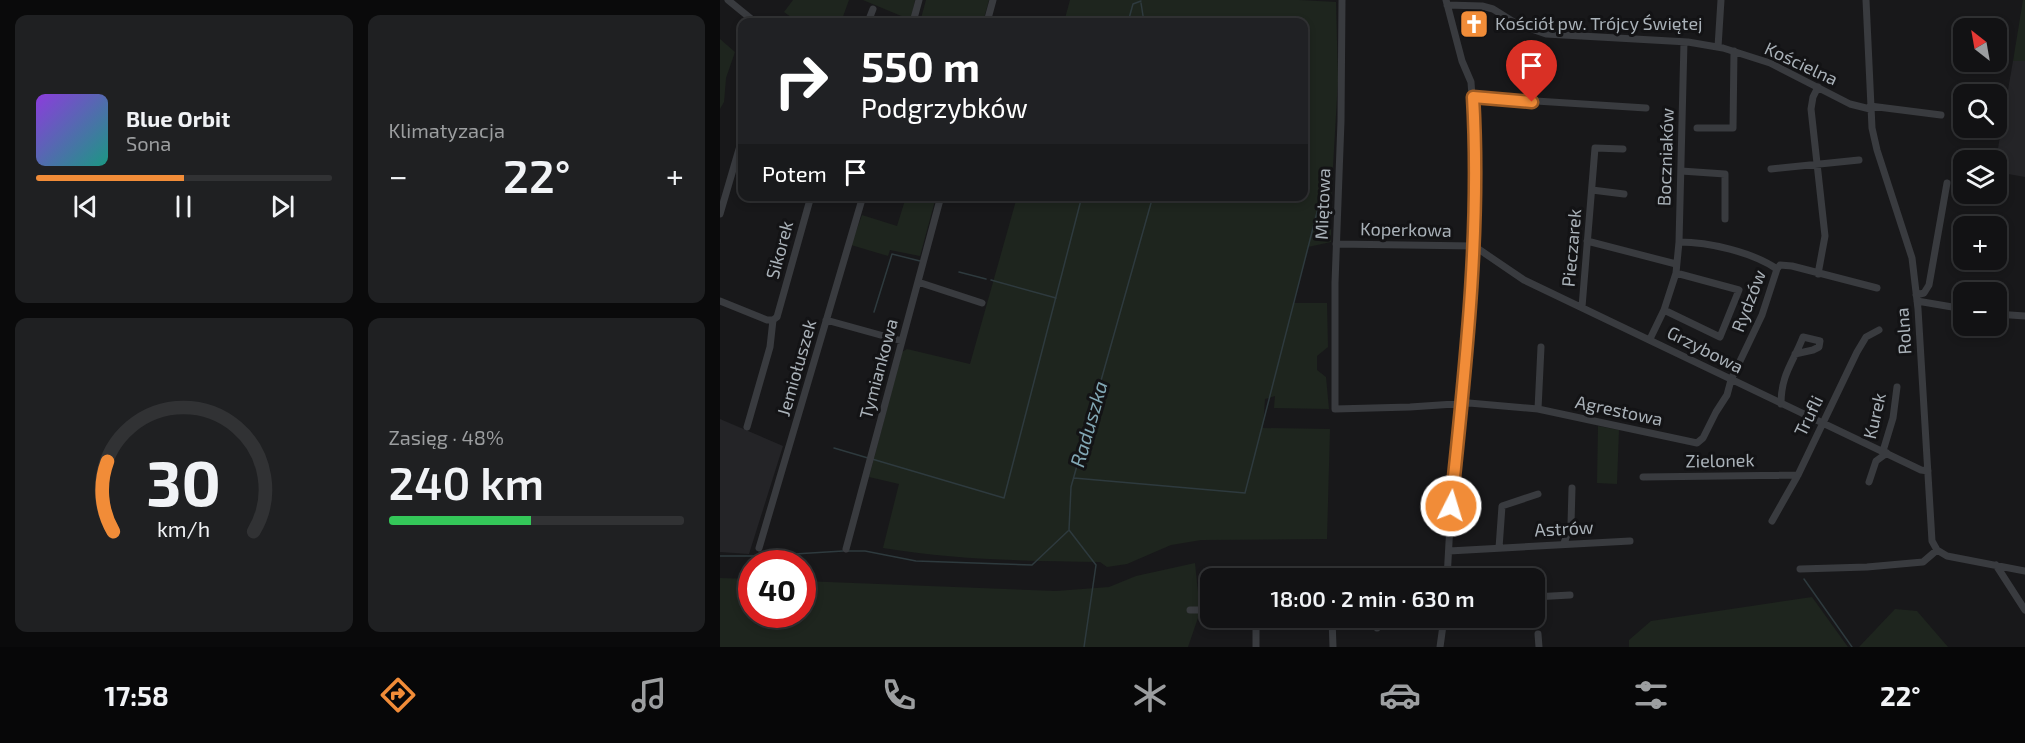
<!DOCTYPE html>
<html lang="pl">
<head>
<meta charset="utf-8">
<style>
  body { margin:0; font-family:"Exo 2",sans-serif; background:#1f2022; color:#f1f3f6; height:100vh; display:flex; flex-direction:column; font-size:22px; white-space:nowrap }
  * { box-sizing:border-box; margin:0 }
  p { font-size:20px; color:#9c9ea0 }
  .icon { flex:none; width:33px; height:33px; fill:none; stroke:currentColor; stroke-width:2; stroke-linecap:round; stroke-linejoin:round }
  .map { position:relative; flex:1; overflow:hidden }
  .details { display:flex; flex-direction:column; gap:15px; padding:15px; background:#0a0a0b; width:720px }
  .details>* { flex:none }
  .banner { position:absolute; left:18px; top:18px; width:570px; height:183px; border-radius:12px; box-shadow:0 3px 9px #0003,0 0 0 2px #313234; background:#202124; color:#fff; overflow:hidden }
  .needle { width:39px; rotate:329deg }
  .fabs { position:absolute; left:1233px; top:18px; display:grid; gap:12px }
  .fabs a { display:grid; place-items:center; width:54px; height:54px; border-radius:12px; background:#121214; box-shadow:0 3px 9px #0003,0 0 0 2px #313234; font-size:30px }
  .speed { position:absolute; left:18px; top:550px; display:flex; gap:12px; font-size:30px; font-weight:700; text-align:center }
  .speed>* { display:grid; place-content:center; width:78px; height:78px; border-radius:50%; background:#121214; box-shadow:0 3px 9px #0003,0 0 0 2px #313234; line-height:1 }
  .speed .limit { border:9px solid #d22; background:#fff; color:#111 }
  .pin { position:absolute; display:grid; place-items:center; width:51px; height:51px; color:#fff; margin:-62px -26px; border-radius:50% 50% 50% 0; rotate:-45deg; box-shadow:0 0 6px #0007 }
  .pin .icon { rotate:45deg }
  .me { position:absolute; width:66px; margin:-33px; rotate:5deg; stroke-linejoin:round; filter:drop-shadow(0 0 4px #0008) }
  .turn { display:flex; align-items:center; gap:21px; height:126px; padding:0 24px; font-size:27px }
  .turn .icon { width:78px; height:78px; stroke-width:2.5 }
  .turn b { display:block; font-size:42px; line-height:51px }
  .then { display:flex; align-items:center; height:57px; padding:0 24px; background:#0003; gap:12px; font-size:22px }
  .big { font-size:45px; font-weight:600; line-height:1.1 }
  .details .tile { flex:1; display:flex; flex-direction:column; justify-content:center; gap:9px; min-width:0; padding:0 21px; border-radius:12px; background:#1f2022 }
  .details .dial { align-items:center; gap:0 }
  .dial svg { height:156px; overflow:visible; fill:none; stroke:#313234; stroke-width:7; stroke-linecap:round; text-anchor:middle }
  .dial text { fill:#f1f3f6; stroke:none }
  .song { display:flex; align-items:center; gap:18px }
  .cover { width:72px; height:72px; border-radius:9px; background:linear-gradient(135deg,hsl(270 70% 55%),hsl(170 70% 35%)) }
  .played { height:6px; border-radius:3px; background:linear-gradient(90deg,#f18c38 50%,#313234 50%) }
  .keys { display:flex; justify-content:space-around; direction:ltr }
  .heat { display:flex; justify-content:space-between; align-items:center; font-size:33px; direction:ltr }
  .charge { height:9px; border-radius:4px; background:linear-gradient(90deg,#34c759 48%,#313234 0) }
  .details .tiles { flex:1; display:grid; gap:15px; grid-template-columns:repeat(2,1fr) }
  .trip { position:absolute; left:480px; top:568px; width:345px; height:60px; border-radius:12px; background:#121214; box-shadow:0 3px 9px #0003,0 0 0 2px #313234; font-weight:600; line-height:60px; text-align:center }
  .dock { display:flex; height:96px; justify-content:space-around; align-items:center; background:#070708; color:#9c9ea0 }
  .dock .icon { width:42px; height:42px }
  .dock .on { color:#f18c38 }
  .dock b { font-size:27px; color:#f1f3f6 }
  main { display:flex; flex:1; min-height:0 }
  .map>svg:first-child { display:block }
  .built { fill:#242427 }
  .green { fill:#1e251e }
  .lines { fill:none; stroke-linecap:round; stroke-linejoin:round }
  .stream { stroke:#2e3a3e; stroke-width:1.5 }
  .minor { stroke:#393b3f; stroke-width:7 }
  .route-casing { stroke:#9d5b24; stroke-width:15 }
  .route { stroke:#f18c38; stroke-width:10 }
  .labels { text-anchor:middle; stroke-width:6; stroke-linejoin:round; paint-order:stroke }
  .poi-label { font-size:18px; fill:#aab2b9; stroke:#131315; text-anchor:start }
  .street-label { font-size:18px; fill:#aab2b9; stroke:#131315 }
  .water-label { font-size:20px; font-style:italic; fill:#81a7b4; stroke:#131315 }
</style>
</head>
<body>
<main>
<section class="details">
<div class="tiles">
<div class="tile">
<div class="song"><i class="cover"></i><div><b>Blue Orbit</b><p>Sona</p></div></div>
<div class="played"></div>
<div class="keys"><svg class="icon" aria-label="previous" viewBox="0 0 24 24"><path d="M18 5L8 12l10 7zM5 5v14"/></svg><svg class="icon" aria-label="pause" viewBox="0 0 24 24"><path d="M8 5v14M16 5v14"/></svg><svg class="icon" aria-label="next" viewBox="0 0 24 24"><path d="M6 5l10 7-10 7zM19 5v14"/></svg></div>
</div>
<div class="tile"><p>Klimatyzacja</p>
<div class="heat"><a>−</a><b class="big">22°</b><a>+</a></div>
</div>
<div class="tile dial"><svg viewBox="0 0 100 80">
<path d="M14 69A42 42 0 1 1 86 69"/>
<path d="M14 69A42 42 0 0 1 11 33" stroke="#f18c38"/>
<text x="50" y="56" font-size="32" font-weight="700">30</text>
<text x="50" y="72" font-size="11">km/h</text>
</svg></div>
<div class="tile"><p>Zasięg · 48%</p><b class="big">240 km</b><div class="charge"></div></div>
</div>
</section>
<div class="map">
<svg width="1305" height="647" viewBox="0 0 1305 647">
  <rect width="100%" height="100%" fill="#18181a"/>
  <!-- built -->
  <path class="built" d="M1293,61H1305V177L1277,172L1276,160Z
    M0,419L63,446L29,554L0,552Z"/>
  <!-- green -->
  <path class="green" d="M73,0H129L121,22H78L64,12Z
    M143,0H195L191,20Z
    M206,0H269L263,22H200Z
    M350,0H579L616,2L618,80L611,201V242L588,247L573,303H607L608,347L597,356V370L606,377L609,409L554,408L555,396L545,399L543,428L610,429L607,539L481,540L451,545L407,564L387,567L380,562C307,561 234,560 163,548L179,484L149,477L182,352L187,349L250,364L297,197L584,196V22H344Z
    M1303,0H1305V61H1293Z
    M0,39L15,52L6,78L4,102L0,109Z
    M186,197H216L200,256L170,250L168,256L131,245L142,215L177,226Z
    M878,426L899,430L897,484L877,483Z
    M475,563L480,612L468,647H0V578L31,579L32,615H82L83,581L336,591L389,587L416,576Z
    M1092,597L1128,647H909V640L931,621Z
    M1175,609L1197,611L1228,647H1139Z"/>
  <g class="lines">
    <!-- stream -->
    <path class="stream" d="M421,3L424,22
      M408,22L413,4L421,1
      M239,272L266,279
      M271,280L336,298
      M154,312L172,254L200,261
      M114,448L148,458
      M152,459L284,498L362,196
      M354,478L525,493L603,189
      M128,551H145L196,561L312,565L348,531
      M0,556H42L123,551
      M1084,579L1132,647
      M364,647L376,565L349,530L351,487L433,196"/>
    <!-- minor -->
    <path class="minor" d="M8,0L35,22
      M622,0L621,121L615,283V409L690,407L749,403L818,409L977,443L983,438L996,412L1007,395L1011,380L1042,315L1057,269L1060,265L1072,266L1157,288
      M726,0L742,61L751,82L754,126V246L742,404L731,506L727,579
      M1146,0L1152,128L1157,150L1192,258L1198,309L1212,541L1217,550L1227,556L1305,571
      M727,5L762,6L773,9L797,24L826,34L968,42L1003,48L1050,63L1130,104L1150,109
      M148,22L153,9
      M193,22L199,0
      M267,22L273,0
      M998,47L1001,0
      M753,97L926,108
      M1150,106L1221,115
      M977,128H1013L1014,51
      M1051,169L1139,160
      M961,171L1005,174V219
      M872,190L904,194
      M0,214L22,139
      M867,241L956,264
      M959,242C989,242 1032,252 1057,269
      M616,244L754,246L804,280L1201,470L1208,471
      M1098,274L1105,236L1091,109L1093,97L1098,87
      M198,282L262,303
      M1196,295L1204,293L1209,285L1227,183
      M0,301L47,320H53L57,317L91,196
      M1197,301L1244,309
      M862,307L875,148L903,149
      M944,310L1000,337L1019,290L956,273
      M1276,314L1305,316
      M106,320L182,341
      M930,339L944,310L956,273L959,242L964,42
      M1061,404C1061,374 1073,363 1083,337L1100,341L1099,347L1093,350L1075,354
      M818,409L821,347
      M27,427L50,347L53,320
      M1163,451L1173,418L1177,387
      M923,477L1078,475
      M1149,482L1156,461L1167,453
      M1052,521L1078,475L1137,352L1146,337L1159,330
      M844,543L851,524L852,488
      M39,548L143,196
      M779,548L782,506L818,494
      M126,549L221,196
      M729,551L910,541
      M1276,565L1305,610
      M1080,569L1147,567L1203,562L1217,550
      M814,597L850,595
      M470,610H490
      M536,618V647
      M612,618L613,647
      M656,618L657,628
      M818,634L819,647
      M720,647L724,618"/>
  </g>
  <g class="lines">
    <!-- route casing -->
    <g class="route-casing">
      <path id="route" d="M731,506C745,370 761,234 753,97L812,102"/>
    </g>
    <!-- route -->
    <use href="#route" class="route"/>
  </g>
  <!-- icons -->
  <defs>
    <g id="church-square" transform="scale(1.5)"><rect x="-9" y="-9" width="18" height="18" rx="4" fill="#f18c38" stroke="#131315"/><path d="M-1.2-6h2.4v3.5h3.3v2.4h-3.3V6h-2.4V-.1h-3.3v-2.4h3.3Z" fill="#fff"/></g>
  </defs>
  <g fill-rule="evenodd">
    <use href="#church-square" x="754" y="24"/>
  </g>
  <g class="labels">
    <!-- poi labels -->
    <g class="poi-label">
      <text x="775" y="30">Kościół pw. Trójcy Świętej</text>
    </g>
    <!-- street labels -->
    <g class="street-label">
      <text transform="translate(1081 64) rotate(25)" y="6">Kościelna</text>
      <text transform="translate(946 157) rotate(-88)" y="6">Boczniaków</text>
      <text transform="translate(603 204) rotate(-88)" y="6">Miętowa</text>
      <text transform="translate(686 230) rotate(1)" y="6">Koperkowa</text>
      <text transform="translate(852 248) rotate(-85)" y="6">Pieczarek</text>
      <text transform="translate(60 250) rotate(-75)" y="6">Sikorek</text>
      <text transform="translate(1029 301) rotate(-69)" y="6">Rydzów</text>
      <text transform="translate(1184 331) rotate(-94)" y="6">Rolna</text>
      <text transform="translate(985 350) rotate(27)" y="6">Grzybowa</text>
      <text transform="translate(77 368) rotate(-74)" y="6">Jemiołuszek</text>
      <text transform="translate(159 369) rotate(-75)" y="6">Tymiankowa</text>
      <text transform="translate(899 411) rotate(12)" y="6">Agrestowa</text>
      <text transform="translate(1089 416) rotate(-64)" y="6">Trufli</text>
      <text transform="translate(1155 416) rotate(-77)" y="6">Kurek</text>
      <text transform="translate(1000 461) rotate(-1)" y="6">Zielonek</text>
      <text transform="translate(844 529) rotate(-3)" y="6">Astrów</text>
    </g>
    <!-- water labels -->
    <g class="water-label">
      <text transform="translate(369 424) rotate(-74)" y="7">Raduszka</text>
    </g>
  </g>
</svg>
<div class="fabs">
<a><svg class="needle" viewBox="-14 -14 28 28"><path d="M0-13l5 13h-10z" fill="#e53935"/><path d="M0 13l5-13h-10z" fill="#9c9ea0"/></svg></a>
<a><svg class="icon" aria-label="search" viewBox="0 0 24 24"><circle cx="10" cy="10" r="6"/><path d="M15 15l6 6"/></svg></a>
<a><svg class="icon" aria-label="layers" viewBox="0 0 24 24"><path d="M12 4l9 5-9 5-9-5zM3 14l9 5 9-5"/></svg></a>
<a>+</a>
<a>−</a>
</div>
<div class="speed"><div class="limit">40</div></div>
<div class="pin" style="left:812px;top:102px;background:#d93025"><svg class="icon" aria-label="arrive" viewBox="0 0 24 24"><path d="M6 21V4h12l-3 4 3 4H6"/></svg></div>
<svg class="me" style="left:731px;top:506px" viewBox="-20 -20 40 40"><circle r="17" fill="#f18c38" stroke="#fff" stroke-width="3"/><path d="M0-11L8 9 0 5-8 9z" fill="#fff"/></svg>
<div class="trip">18:00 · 2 min · 630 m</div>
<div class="banner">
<div class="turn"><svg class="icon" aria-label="right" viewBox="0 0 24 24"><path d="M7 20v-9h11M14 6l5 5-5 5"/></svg><div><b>550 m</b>Podgrzybków</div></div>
<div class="then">Potem<svg class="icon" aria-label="arrive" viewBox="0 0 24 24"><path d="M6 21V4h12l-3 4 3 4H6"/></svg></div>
</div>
</div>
</main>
<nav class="dock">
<b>17:58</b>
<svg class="icon on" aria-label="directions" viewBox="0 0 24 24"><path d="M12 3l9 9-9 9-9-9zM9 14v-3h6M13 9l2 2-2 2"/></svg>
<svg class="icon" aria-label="music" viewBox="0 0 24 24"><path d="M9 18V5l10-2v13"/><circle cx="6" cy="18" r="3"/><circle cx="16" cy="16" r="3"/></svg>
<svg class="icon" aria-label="phone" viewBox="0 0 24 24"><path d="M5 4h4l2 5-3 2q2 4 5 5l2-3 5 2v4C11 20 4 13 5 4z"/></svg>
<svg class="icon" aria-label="climate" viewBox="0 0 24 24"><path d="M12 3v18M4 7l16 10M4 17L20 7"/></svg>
<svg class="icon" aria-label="car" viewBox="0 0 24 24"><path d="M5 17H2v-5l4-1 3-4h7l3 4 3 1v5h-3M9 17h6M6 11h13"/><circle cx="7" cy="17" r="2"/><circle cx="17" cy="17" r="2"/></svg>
<svg class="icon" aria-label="filters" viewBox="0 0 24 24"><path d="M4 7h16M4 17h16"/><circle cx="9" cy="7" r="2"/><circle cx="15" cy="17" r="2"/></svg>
<b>22°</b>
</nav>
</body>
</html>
